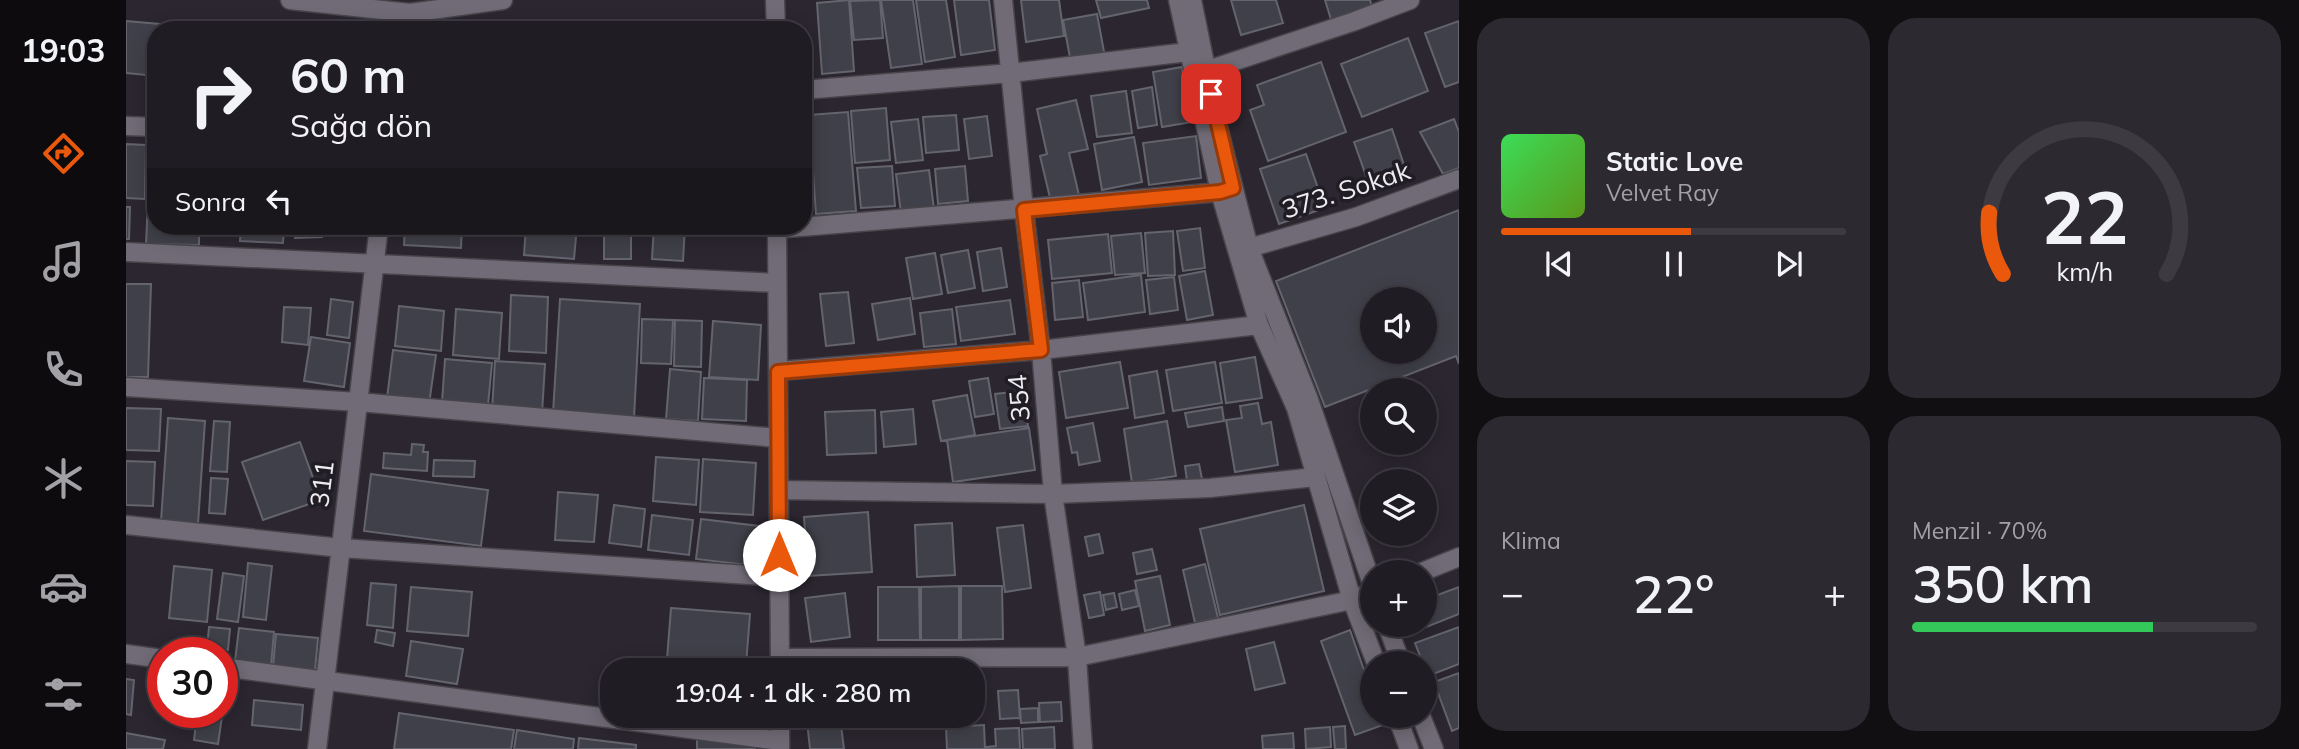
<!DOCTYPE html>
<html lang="tr">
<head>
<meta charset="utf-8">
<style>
  body { margin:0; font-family:Mulish,sans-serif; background:#2d2930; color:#f1f3f6; height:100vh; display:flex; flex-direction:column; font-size:26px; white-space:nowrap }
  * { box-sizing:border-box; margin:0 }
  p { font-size:23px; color:#a2a1a6 }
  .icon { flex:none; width:38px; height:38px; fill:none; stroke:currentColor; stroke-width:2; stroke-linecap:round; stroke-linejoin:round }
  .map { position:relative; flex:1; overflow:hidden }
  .panel { display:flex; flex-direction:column; gap:18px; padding:18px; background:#120f13; width:840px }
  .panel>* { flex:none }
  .guide { position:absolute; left:21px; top:21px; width:665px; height:214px; border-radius:28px; box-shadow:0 4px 18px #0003,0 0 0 2px #3d3a41; background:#201c23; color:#f1f3f6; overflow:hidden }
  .buttons { position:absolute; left:1234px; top:287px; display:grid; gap:14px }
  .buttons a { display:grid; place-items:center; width:77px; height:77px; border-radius:50%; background:#201c23; box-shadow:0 4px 18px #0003,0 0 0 2px #3d3a41; font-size:35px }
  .speed { position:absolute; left:21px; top:637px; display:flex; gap:14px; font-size:35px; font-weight:700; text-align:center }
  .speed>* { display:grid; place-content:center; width:91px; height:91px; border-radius:50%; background:#201c23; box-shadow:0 4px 18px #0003,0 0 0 2px #3d3a41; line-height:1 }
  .speed .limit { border:10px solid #d22; background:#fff; color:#111 }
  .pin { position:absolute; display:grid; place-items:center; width:60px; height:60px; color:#fff; margin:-30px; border-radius:14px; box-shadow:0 4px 10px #0006 }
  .me { position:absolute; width:77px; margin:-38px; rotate:0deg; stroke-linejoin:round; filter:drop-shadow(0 0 5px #0008) }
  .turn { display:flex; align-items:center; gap:24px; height:147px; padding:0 28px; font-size:32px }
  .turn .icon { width:91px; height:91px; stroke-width:2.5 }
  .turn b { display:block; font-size:49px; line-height:60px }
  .then { display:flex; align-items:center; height:66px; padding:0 28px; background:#0003; gap:14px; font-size:26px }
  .big { font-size:52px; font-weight:600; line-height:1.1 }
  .panel .card { flex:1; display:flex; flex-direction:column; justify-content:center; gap:10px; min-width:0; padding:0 24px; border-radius:28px; background:#2d2930 }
  .panel .dial { align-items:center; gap:0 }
  .dial svg { height:182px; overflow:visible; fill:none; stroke:#3d3a41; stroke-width:7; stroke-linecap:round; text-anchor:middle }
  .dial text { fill:#f1f3f6; stroke:none }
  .song { display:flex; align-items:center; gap:21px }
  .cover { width:84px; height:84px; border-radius:10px; background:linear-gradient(135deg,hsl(130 70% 55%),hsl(90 70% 35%)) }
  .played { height:7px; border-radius:4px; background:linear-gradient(90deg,#ea580c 55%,#3d3a41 55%) }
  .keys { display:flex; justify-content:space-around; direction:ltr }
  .heat { display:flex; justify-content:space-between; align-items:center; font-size:38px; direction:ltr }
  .charge { height:10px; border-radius:5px; background:linear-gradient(90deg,#34c759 70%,#3d3a41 0) }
  .panel .tiles { flex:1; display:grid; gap:18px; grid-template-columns:repeat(2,1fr) }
  .trip { position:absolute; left:474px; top:658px; width:385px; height:70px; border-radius:28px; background:#201c23; box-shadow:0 4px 18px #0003,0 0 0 2px #3d3a41; font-weight:600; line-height:70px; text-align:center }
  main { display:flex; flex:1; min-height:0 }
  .tabs { display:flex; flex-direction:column; width:126px; justify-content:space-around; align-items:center; background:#0d0b0e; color:#a2a1a6 }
  .tabs .icon { width:49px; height:49px }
  .tabs .current { color:#ea580c }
  .tabs b { font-size:32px; color:#f1f3f6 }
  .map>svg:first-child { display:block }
  .building { fill:#40404a; stroke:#63646e; stroke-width:2; fill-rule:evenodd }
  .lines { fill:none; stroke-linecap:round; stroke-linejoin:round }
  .minor-casing { stroke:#48444b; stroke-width:21 }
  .minor { stroke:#706b76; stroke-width:18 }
  .route-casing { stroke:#983908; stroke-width:18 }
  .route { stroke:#ea580c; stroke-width:12 }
  .labels { text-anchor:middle; stroke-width:7; stroke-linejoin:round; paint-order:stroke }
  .street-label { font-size:26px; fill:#eeebf1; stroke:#211d25 }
</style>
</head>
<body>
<main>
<nav class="tabs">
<b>19:03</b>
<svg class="icon current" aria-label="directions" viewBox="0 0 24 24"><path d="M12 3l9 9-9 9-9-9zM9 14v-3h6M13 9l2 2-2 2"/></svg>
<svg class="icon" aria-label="music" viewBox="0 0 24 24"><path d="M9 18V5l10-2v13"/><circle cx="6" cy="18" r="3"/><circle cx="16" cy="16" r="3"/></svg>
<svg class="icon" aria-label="phone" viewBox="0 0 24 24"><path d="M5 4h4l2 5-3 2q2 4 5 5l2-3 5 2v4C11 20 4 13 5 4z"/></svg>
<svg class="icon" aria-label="climate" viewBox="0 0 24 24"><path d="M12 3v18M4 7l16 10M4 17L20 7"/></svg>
<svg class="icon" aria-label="car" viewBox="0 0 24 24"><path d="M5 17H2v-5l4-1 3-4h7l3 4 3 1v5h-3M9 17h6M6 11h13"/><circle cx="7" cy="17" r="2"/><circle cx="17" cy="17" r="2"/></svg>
<svg class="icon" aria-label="filters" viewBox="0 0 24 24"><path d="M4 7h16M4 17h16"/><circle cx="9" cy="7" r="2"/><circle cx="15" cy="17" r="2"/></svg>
</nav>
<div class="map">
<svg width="1333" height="749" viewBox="0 0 1333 749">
  <rect width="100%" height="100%" fill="#2b262f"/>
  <!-- building -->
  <path class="building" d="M723,0L728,71L696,74L691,3Z
    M754,0L757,38L728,40L724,1Z
    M755,0H787L796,64L765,68Z
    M790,0H820L829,57L799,62Z
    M828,0H863L869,50L835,55Z
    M895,0H933L938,36L900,42Z
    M970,0H1021L1023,8L975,18Z
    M1105,0H1150L1157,23L1115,35Z
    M1199,0H1244L1247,10L1206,23Z
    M971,14L979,57L945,63L937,20Z
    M0,21L45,25L44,30H30V76L0,73Z
    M1333,21V82L1319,87L1299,33Z
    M1282,38L1302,91L1236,117L1215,64Z
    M1195,62L1220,132L1142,161L1124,110L1138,105L1131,85Z
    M1056,67L1066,122L1036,127L1027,72Z
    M1026,87L1031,125L1012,128L1006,91Z
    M1000,91L1006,133L971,137L965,96Z
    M950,100L962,149L943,153L953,195L925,202L914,156L921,154L911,109Z
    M760,108L764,160L729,163L725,111Z
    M722,112L730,211L690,214L683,115Z
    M830,115L833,150L800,153L797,117Z
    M861,116L866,156L843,159L838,119Z
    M792,119L797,160L770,163L765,122Z
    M1328,119L1333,132V168L1317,174L1294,132Z
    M1266,129L1282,177L1245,190L1228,142Z
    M1070,136L1075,178L1023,185L1017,143Z
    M1008,137L1016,182L976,190L968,144Z
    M0,144L20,145L19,199L0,198Z
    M1180,154L1199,208L1153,224L1134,169Z
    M766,166L769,206L735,208L731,168Z
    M839,166L842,201L812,204L809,169Z
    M803,170L808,209L775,213L770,174Z
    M22,200H30V226H73V245L20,244Z
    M0,207H4L3,239H0Z
    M1333,210V364L1330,356L1199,407L1150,281ZM1246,299H1298V352H1246Z
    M115,226H158L157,243L114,241Z
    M168,226H196V237L169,238Z
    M279,226H336L335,248L278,245Z
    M400,226H451L448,259L398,255Z
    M478,226H505V259H478Z
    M528,226H559L557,261L526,259Z
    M1074,228L1079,268L1057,271L1051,231Z
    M1047,231L1049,275L1022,276L1019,233Z
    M1015,233L1019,273L989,275L985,236Z
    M982,234L986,273L926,279L922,240Z
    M875,248L881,287L857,291L851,252Z
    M842,250L849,288L822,293L815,255Z
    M809,253L816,294L787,299L780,258Z
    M1079,271L1087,315L1061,320L1053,276Z
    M1015,275L1019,312L962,320L957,283Z
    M1048,277L1052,310L1024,314L1020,280Z
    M953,280L957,317L929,320L926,283Z
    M0,284H25L22,377H0Z
    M722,292L728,343L700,346L694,294Z
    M385,295L422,297L420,353L383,351Z
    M784,298L789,334L752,340L746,304Z
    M205,299L227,302L223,338L201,335Z
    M434,299L514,304L508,418L427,413Z
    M884,300L889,334L835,341L830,307Z
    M273,306L318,311L315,351L269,346Z
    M158,307L185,308L182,345L156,342Z
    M330,309L376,313L373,359L327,355Z
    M826,309L830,344L798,347L794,313Z
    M516,319L547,320L545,364L515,363Z
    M549,320L576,321L575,367L548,366Z
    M587,321L635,325L632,380L583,377Z
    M185,337L224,343L218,387L178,381Z
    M267,350L310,355L303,404L261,398Z
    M1129,357L1136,398L1100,403L1094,363Z
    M319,359L366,363L362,405L316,402Z
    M369,361L419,364L416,414L366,411Z
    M994,362L1002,408L940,418L933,372Z
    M1089,362L1096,403L1047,411L1040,370Z
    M544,369L575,372L572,421L540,419Z
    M1031,371L1038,413L1009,418L1003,376Z
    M578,378L621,380L620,421L576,419Z
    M862,378L868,414L849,417L843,381Z
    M897,391L902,426L874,429L869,394Z
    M841,395L849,435L815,441L807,401Z
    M1132,403L1136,424L1145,422L1152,465L1109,472L1100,420L1116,418L1114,406Z
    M1096,407L1098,421L1062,427L1059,413Z
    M0,408L35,409L33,451L0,450Z
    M787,409L790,444L758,447L755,412Z
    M749,410L750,453L701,455L699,412Z
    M42,418L79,421L72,524L35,521Z
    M88,421L104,422L101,472L84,471Z
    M1041,421L1050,476L1006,483L998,429Z
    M967,423L974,461L953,465L951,452L946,453L941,428Z
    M903,428L909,470L827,482L821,440Z
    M174,442L195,500L137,520L116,462Z
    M286,444L298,445L297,452H302L301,471L257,468L258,453L285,455Z
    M530,457L573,460L570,505L527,501Z
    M577,459L630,463L627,515L574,512Z
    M308,460L349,461L348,477L307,476Z
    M0,461L29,462L27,506L0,505Z
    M1073,464L1076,479L1061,481L1059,466Z
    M245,474L362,490L355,546L238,531Z
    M85,478L102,479L99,514L83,513Z
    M432,492L472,495L468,542L429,540Z
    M488,505L519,509L515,547L483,543Z
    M1178,505L1198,591L1094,615L1074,529Z
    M742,512L746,572L682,576L678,517Z
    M526,515L567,520L563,555L522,550Z
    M575,519L633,526L629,566L570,559Z
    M826,523L829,575L791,577L789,525Z
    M897,525L905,588L879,592L871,528Z
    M973,534L977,553L963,556L959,537Z
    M1026,549L1031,570L1011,574L1007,553Z
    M122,563L146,566L140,620L117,617Z
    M1079,564L1092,618L1069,623L1057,570Z
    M48,566L86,570L81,622L43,618Z
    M97,573L118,576L112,622L91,619Z
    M1034,576L1044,625L1019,631L1009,581Z
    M245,583L270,585L267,628L241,625Z
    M833,586V640H795V587Z
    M835,586H876L877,639L835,640Z
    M285,587L346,592L342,636L281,631Z
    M752,587H793L794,640H752Z
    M1333,587V614L1293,630L1291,625H1298V600Z
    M1009,590L1013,606L996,610L993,594Z
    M974,592L978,615L963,618L958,595Z
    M719,593L724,637L685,642L679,598Z
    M988,593L991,607L980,610L977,595Z
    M545,608L624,614L620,665L541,659Z
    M83,627L104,629L102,650L81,648Z
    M1333,627V664L1302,676L1289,643Z
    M113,628L148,632L145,665L109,661Z
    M251,630L269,633L267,646L249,642Z
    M1224,630L1246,693V716H1254L1257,725L1229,735L1195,641Z
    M150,634L192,638L189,670L147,667Z
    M285,641L337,649L331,684L280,676Z
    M1148,642L1159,683L1129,690L1120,649Z
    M572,665L620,668V670H572Z
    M1333,673V728L1326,731L1308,682Z
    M0,679L8,680L5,715L0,714Z
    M856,685L857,712H847V686Z
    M892,690L894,718L874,719L872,691Z
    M128,700L177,705L175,730L126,725Z
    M96,702L98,703L92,744L68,740L70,723L59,722L61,712H96Z
    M935,702L936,721L914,722L913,703Z
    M912,708V722L895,723L894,709Z
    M273,713L388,730L385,749H268Z
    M568,716H616V721Z
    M714,717L718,749H684L681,721Z
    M858,725L859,749H821L820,727Z
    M1219,726L1220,749H1209L1207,727Z
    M928,727L929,749H897L896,729Z
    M1204,727L1205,747L1180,749L1179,729Z
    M893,728L894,749H861V747L870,746L869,729Z
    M391,730L448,739L447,749H388Z
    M0,733L39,740L37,749H0Z
    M1167,733L1168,749H1137L1136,736Z
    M453,738L510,745V749H452Z
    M571,738L630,742L629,749H571Z"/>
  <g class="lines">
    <!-- minor casing -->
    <g class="minor-casing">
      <path id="minor" d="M164,0L284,13L377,0
        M649,0L650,30
        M877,0L898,210L915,350L927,494L951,657L957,749
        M1052,0L1094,192L1133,325L1170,408L1226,600L1250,663
        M1066,0L1085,93
        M1079,71L1229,21L1284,0
        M677,90L885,73L1062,52
        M0,126L30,127
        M1092,127L1123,248L1182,397L1246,584
        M651,226L654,670
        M651,229L1094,192L1104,189
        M1123,248L1230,217L1333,179
        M0,252L651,283
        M652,371L915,350L1133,325
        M0,387L232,402L652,438
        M653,490L927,494L1084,488L1190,477
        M0,525L215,548L653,577
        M1296,572L1333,557
        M1261,625L1275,663
        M0,654L37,659
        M654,658L951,657L1226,600L1246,592
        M96,667L654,741
        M654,716V749
        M1271,716L1283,749
        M1295,716L1308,749
        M191,749L253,226"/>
    </g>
    <!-- minor -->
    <use href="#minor" class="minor"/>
  </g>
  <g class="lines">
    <!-- route casing -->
    <g class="route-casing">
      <path id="route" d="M653,555L652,372L915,350L898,210L1094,192L1107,188L1085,94"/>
    </g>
    <!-- route -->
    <use href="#route" class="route"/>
  </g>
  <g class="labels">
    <!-- street labels -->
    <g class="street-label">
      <text transform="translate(1220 190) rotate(-18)" y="9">373. Sokak</text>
      <text transform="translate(893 398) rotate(-95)" y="9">354</text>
      <text transform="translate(196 484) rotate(-83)" y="9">311</text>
    </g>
  </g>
</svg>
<div class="buttons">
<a><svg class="icon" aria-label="sound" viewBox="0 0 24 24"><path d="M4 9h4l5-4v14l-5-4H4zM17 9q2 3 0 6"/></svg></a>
<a><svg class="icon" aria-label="search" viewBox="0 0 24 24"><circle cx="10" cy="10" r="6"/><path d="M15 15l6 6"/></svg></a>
<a><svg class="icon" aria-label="layers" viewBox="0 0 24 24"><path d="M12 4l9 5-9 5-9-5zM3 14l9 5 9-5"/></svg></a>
<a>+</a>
<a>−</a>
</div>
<div class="speed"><div class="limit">30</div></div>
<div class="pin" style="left:1085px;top:94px;background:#d93025"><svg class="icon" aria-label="arrive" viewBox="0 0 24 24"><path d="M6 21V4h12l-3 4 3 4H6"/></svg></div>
<svg class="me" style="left:653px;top:555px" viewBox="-20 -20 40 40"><circle r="19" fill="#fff"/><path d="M0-13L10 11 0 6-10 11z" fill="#ea580c"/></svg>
<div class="trip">19:04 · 1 dk · 280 m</div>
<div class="guide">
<div class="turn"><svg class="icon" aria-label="right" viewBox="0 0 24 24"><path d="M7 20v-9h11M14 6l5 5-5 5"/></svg><div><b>60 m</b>Sağa dön</div></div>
<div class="then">Sonra<svg class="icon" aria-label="left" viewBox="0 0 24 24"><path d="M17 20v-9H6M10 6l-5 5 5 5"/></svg></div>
</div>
</div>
<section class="panel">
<div class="tiles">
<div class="card">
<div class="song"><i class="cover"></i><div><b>Static Love</b><p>Velvet Ray</p></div></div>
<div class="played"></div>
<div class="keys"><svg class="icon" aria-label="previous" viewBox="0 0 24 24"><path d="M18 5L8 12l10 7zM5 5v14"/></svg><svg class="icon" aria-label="pause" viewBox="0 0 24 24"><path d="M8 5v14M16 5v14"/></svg><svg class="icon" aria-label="next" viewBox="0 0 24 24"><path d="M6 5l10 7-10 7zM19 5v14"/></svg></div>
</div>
<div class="card dial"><svg viewBox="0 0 100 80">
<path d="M14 69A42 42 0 1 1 86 69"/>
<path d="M14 69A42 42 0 0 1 8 42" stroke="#ea580c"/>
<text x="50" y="56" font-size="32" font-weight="700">22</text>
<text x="50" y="72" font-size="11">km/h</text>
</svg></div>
<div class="card"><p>Klima</p>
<div class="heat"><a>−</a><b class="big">22°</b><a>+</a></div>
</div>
<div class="card"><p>Menzil · 70%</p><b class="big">350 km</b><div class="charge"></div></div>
</div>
</section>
</main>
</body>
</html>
